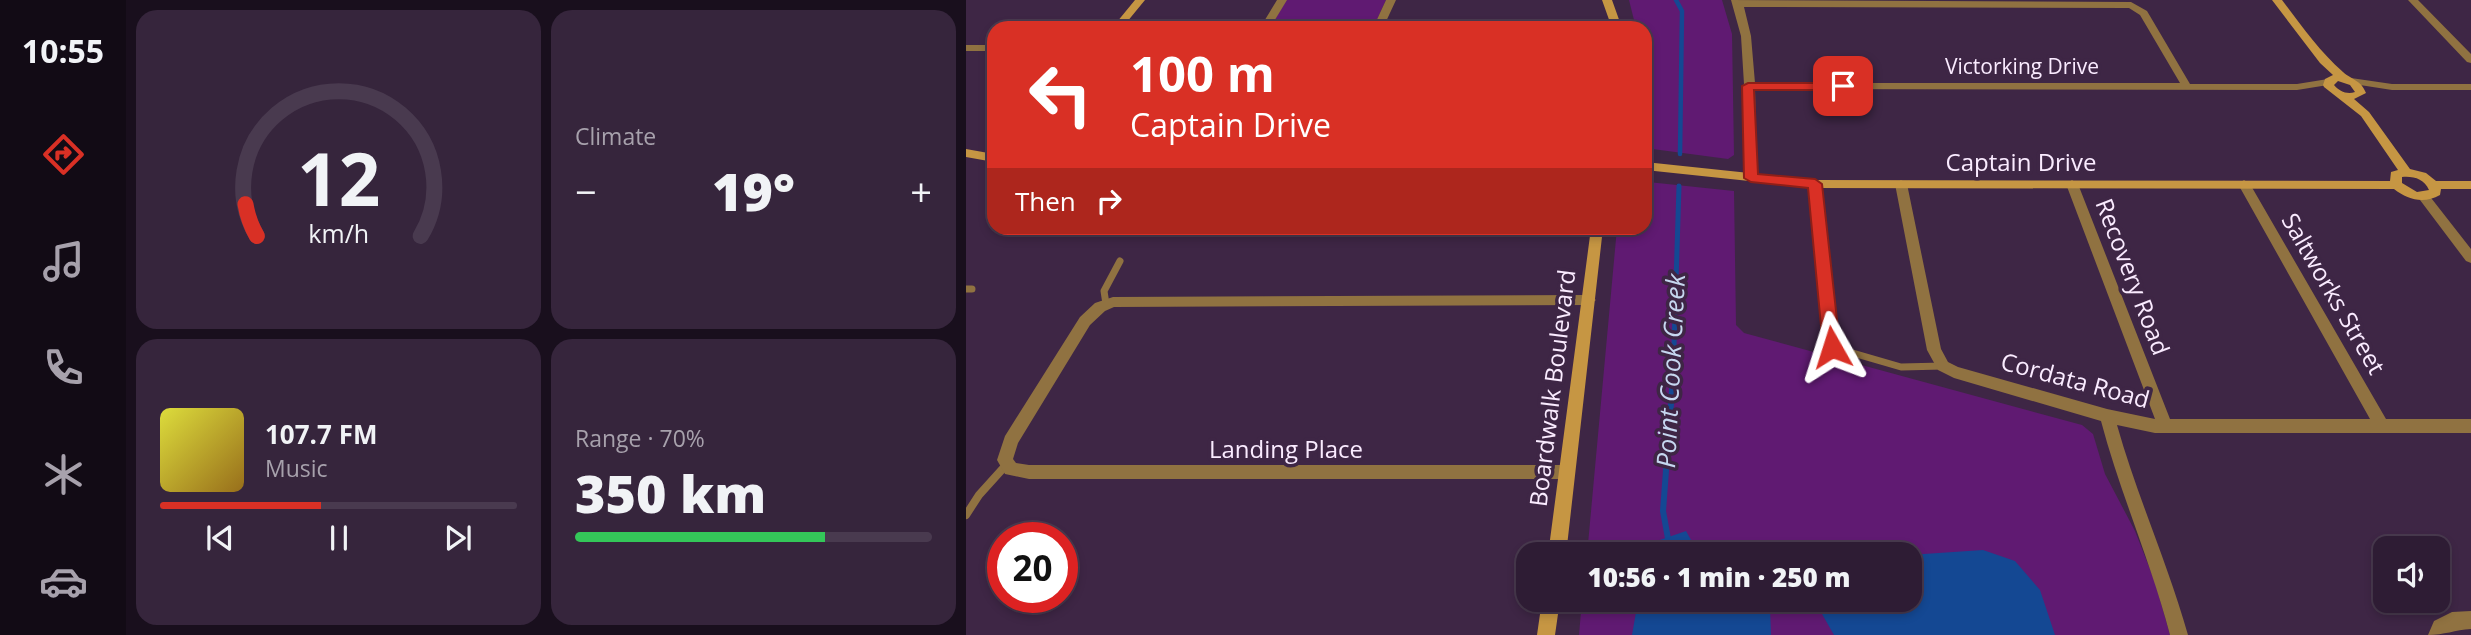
<!DOCTYPE html>
<html lang="en">
<head>
<meta charset="utf-8">
<style>
  body { margin:0; font-family:"Open Sans",sans-serif; background:#36253c; color:#f1f3f6; height:100vh; display:flex; flex-direction:column; font-size:26px; white-space:nowrap }
  * { box-sizing:border-box; margin:0 }
  p { font-size:23px; color:#a7a1ac }
  .icon { flex:none; width:38px; height:38px; fill:none; stroke:currentColor; stroke-width:2; stroke-linecap:round; stroke-linejoin:round }
  .map { position:relative; flex:1; overflow:hidden }
  .side { display:flex; flex-direction:column; gap:10px; padding:10px; background:#190f1d; width:840px }
  .side>* { flex:none }
  .banner { position:absolute; left:21px; top:21px; width:665px; height:214px; border-radius:21px; box-shadow:0 4px 10px #0003,0 0 0 2px #493a4f; background:#d93025; color:#fff; overflow:hidden }
  .tools { position:absolute; left:1407px; top:536px; display:grid; gap:14px }
  .tools a { display:grid; place-items:center; width:77px; height:77px; border-radius:14px; background:#2e1c34; box-shadow:0 4px 10px #0003,0 0 0 2px #493a4f; font-size:35px }
  .speed { position:absolute; left:21px; top:522px; display:flex; gap:14px; font-size:35px; font-weight:700; text-align:center }
  .speed>* { display:grid; place-content:center; width:91px; height:91px; border-radius:50%; background:#2e1c34; box-shadow:0 4px 10px #0003,0 0 0 2px #493a4f; line-height:1 }
  .speed .limit { border:10px solid #d22; background:#fff; color:#111 }
  .pin { position:absolute; display:grid; place-items:center; width:60px; height:60px; color:#fff; margin:-30px; border-radius:14px; box-shadow:0 4px 10px #0006 }
  .me { position:absolute; width:77px; margin:-38px; rotate:354deg; stroke-linejoin:round; filter:drop-shadow(0 0 5px #0008) }
  .turn { display:flex; align-items:center; gap:24px; height:147px; padding:0 28px; font-size:32px }
  .turn .icon { width:91px; height:91px; stroke-width:2.5 }
  .turn b { display:block; font-size:49px; line-height:60px }
  .then { display:flex; align-items:center; height:66px; padding:0 28px; background:#0003; gap:14px; font-size:26px }
  .big { font-size:52px; font-weight:800; line-height:1.1 }
  .side .tile { flex:1; display:flex; flex-direction:column; justify-content:center; gap:10px; min-width:0; padding:0 24px; border-radius:21px; background:#36253c }
  .side .dial { align-items:center; gap:0 }
  .dial svg { height:182px; overflow:visible; fill:none; stroke:#493a4f; stroke-width:7; stroke-linecap:round; text-anchor:middle }
  .dial text { fill:#f1f3f6; stroke:none }
  .song { display:flex; align-items:center; gap:21px }
  .cover { width:84px; height:84px; border-radius:10px; background:linear-gradient(135deg,hsl(60 70% 55%),hsl(40 70% 35%)) }
  .played { height:7px; border-radius:4px; background:linear-gradient(90deg,#d93025 45%,#493a4f 45%) }
  .keys { display:flex; justify-content:space-around; direction:ltr }
  .heat { display:flex; justify-content:space-between; align-items:center; font-size:38px; direction:ltr }
  .charge { height:10px; border-radius:5px; background:linear-gradient(90deg,#34c759 70%,#493a4f 0) }
  .side .tiles { flex:1; display:grid; gap:10px; grid-template-columns:repeat(2,1fr) }
  .trip { position:absolute; left:550px; top:542px; width:406px; height:70px; border-radius:21px; background:#2e1c34; box-shadow:0 4px 10px #0003,0 0 0 2px #493a4f; font-weight:800; line-height:70px; text-align:center }
  main { display:flex; flex:1; min-height:0 }
  .tab-bar { display:flex; flex-direction:column; width:126px; justify-content:space-around; align-items:center; background:#120b15; color:#a7a1ac }
  .tab-bar .icon { width:49px; height:49px }
  .tab-bar .active { color:#d93025 }
  .tab-bar b { font-size:32px; color:#f1f3f6 }
  .map>svg:first-child { display:block }
  .green { fill:#601a72 }
  .water { fill:#144893 }
  .lines { fill:none; stroke-linecap:round; stroke-linejoin:round }
  .stream-far2 { stroke:#144893; stroke-width:4.5 }
  .stream-far1 { stroke:#144893; stroke-width:5 }
  .stream { stroke:#144893; stroke-width:6 }
  .lane-far1 { stroke:#907241; stroke-width:7 }
  .lane { stroke:#907241; stroke-width:8 }
  .street { fill:#907241; fill-rule:evenodd }
  .secondary { fill:#c69643; fill-rule:evenodd }
  .route { fill:#d93025; stroke:#8d1f18; stroke-width:2 }
  .labels { text-anchor:middle; stroke-width:7; stroke-linejoin:round; paint-order:stroke }
  .far-street-label { font-size:21px; fill:#faebff; stroke:#3e2645 }
  .street-label { font-size:24px; fill:#faebff; stroke:#3e2645 }
  .water-label { font-size:26px; font-style:italic; fill:#c6d7f0; stroke:#3e2645 }
</style>
</head>
<body>
<main>
<nav class="tab-bar">
<b>10:55</b>
<svg class="icon active" aria-label="directions" viewBox="0 0 24 24"><path d="M12 3l9 9-9 9-9-9zM9 14v-3h6M13 9l2 2-2 2"/></svg>
<svg class="icon" aria-label="music" viewBox="0 0 24 24"><path d="M9 18V5l10-2v13"/><circle cx="6" cy="18" r="3"/><circle cx="16" cy="16" r="3"/></svg>
<svg class="icon" aria-label="phone" viewBox="0 0 24 24"><path d="M5 4h4l2 5-3 2q2 4 5 5l2-3 5 2v4C11 20 4 13 5 4z"/></svg>
<svg class="icon" aria-label="climate" viewBox="0 0 24 24"><path d="M12 3v18M4 7l16 10M4 17L20 7"/></svg>
<svg class="icon" aria-label="car" viewBox="0 0 24 24"><path d="M5 17H2v-5l4-1 3-4h7l3 4 3 1v5h-3M9 17h6M6 11h13"/><circle cx="7" cy="17" r="2"/><circle cx="17" cy="17" r="2"/></svg>
</nav>
<section class="side">
<div class="tiles">
<div class="tile dial"><svg viewBox="0 0 100 80">
<path d="M14 69A42 42 0 1 1 86 69"/>
<path d="M14 69A42 42 0 0 1 9 55" stroke="#d93025"/>
<text x="50" y="56" font-size="32" font-weight="700">12</text>
<text x="50" y="72" font-size="11">km/h</text>
</svg></div>
<div class="tile"><p>Climate</p>
<div class="heat"><a>−</a><b class="big">19°</b><a>+</a></div>
</div>
<div class="tile">
<div class="song"><i class="cover"></i><div><b>107.7 FM</b><p>Music</p></div></div>
<div class="played"></div>
<div class="keys"><svg class="icon" aria-label="previous" viewBox="0 0 24 24"><path d="M18 5L8 12l10 7zM5 5v14"/></svg><svg class="icon" aria-label="pause" viewBox="0 0 24 24"><path d="M8 5v14M16 5v14"/></svg><svg class="icon" aria-label="next" viewBox="0 0 24 24"><path d="M6 5l10 7-10 7zM19 5v14"/></svg></div>
</div>
<div class="tile"><p>Range · 70%</p><b class="big">350 km</b><div class="charge"></div></div>
</div>
</section>
<div class="map">
<svg width="1505" height="635" viewBox="0 0 1505 635">
  <rect width="100%" height="100%" fill="#3e2645"/>
  <!-- green -->
  <path class="green" d="M320,0H420L407,28H304Z
    M663,0H756L766,34L768,155L762,159L679,148V28H670Z
    M682,182L768,191L770,325L778,333L1116,425L1127,434L1139,474L1169,531L1189,582L1204,635H613L616,600H943V555H621L651,228H679V184Z"/>
  <!-- water -->
  <path class="water" d="M720,531L729,547L768,555H686L685,543Z
    M1017,550L1049,561L1074,590L1089,635H868L848,600H943V555Z
    M681,600H808L804,609L805,635H666L670,612Z"/>
  <g class="lines">
    <!-- stream-far2 -->
    <path class="stream-far2" d="M710,0L716,11L714,154"/>
    <!-- stream-far1 -->
    <path class="stream-far1" d="M707,378L713,186"/>
    <!-- stream -->
    <path class="stream" d="M705,555L697,511L707,377"/>
    <!-- lane-far1 -->
    <path class="lane-far1" d="M849,184L866,347L935,367L977,366
      M0,289H6
      M140,304L138,291L154,261"/>
    <!-- lane -->
    <path class="lane" d="M0,515L13,495L41,464"/>
    <!-- street -->
    <path class="street" d="M311,0H321L304,28H294Z
      M420,0H430L417,28H407Z
      M765,0L1165,2L1181,11L1224,84H1331L1362,79L1367,82L1362,85L1331,90L789,89L791,178L785,182L779,178L778,88L777,86L778,84L775,36ZM778,7L1163,8L1174,15L1214,83H789L785,36Z
      M1442,0H1452L1505,54V63L1501,62Z
      M0,45H28V51H0Z
      M1385,78L1426,84H1505V90H1426L1381,83L1380,81Z
      M935,180L941,184L975,349L982,362L992,367L1141,409L1189,419L1100,184L1106,180L1112,184L1204,419H1404L1272,184L1278,180L1284,184L1420,419H1505V433H1189L1151,425C1171,496 1202,564 1222,635H1204C1185,562 1154,493 1135,421L988,378L972,370L961,350L929,184Z
      M1458,193L1462,194L1505,249V263L1500,261L1454,200L1452,197Z
      M623,295L630,300L623,305L148,307L139,311L124,325L52,443L47,459L50,463L63,465H601L607,467L609,472L607,477L601,479H63L39,474L31,460L39,436L114,317L129,303L147,297Z
      M1505,611V629C1489,630 1478,635 1462,635L1468,621L1486,612Z"/>
    <!-- secondary -->
    <path class="secondary" d="M169,0H179L156,28H146Z
      M636,0H646L656,28H646Z
      M1306,0H1316C1335,25 1353,51 1377,72C1386,80 1395,80 1400,93L1388,99L1403,112L1444,169L1460,173L1470,181H1505V189H1475L1474,195C1458,204 1442,200 1428,189L849,188L679,170V162L849,180L1424,181L1425,172L1432,170L1395,116L1358,87L1357,85L1359,79L1367,75L1354,63ZM1372,81L1384,85L1389,92C1381,95 1373,91 1368,85ZM1436,177C1448,176 1458,179 1463,190L1451,192L1436,183Z
      M0,149L28,154V162L0,157Z
      M625,228H637L600,555H582Z
      M576,600H594L589,635H571Z"/>
  </g>
  <!-- route -->
  <path class="route" d="M782,83H877L884,86L877,90H788L792,174L849,179L856,184L874,347L871,352H860L857,347L842,188L785,182L778,178L776,86Z"/>
  <g class="labels">
    <!-- far-street labels -->
    <g class="far-street-label">
      <text x="1056" y="74">Victorking Drive</text>
    </g>
    <!-- street labels -->
    <g class="street-label">
      <text x="1055" y="171">Captain Drive</text>
      <text transform="translate(1166 277) rotate(69)" y="8">Recovery Road</text>
      <text transform="translate(1367 294) rotate(60)" y="8">Saltworks Street</text>
      <text transform="translate(1109 381) rotate(15)" y="8">Cordata Road</text>
      <text transform="translate(587 388) rotate(-83)" y="8">Boardwalk Boulevard</text>
      <text x="320" y="458">Landing Place</text>
    </g>
    <!-- water labels -->
    <g class="water-label">
      <text transform="translate(705 371) rotate(-87)" y="9">Point Cook Creek</text>
    </g>
  </g>
</svg>
<div class="tools">
<a><svg class="icon" aria-label="sound" viewBox="0 0 24 24"><path d="M4 9h4l5-4v14l-5-4H4zM17 9q2 3 0 6"/></svg></a>
</div>
<div class="speed"><div class="limit">20</div></div>
<div class="pin" style="left:877px;top:86px;background:#d93025"><svg class="icon" aria-label="arrive" viewBox="0 0 24 24"><path d="M6 21V4h12l-3 4 3 4H6"/></svg></div>
<svg class="me" style="left:866px;top:347px" viewBox="-20 -20 40 40"><path d="M0-17L14 15 0 8-14 15z" fill="#d93025" stroke="#fff" stroke-width="4"/></svg>
<div class="trip">10:56 · 1 min · 250 m</div>
<div class="banner">
<div class="turn"><svg class="icon" aria-label="left" viewBox="0 0 24 24"><path d="M17 20v-9H6M10 6l-5 5 5 5"/></svg><div><b>100 m</b>Captain Drive</div></div>
<div class="then">Then<svg class="icon" aria-label="right" viewBox="0 0 24 24"><path d="M7 20v-9h11M14 6l5 5-5 5"/></svg></div>
</div>
</div>
</main>
</body>
</html>
